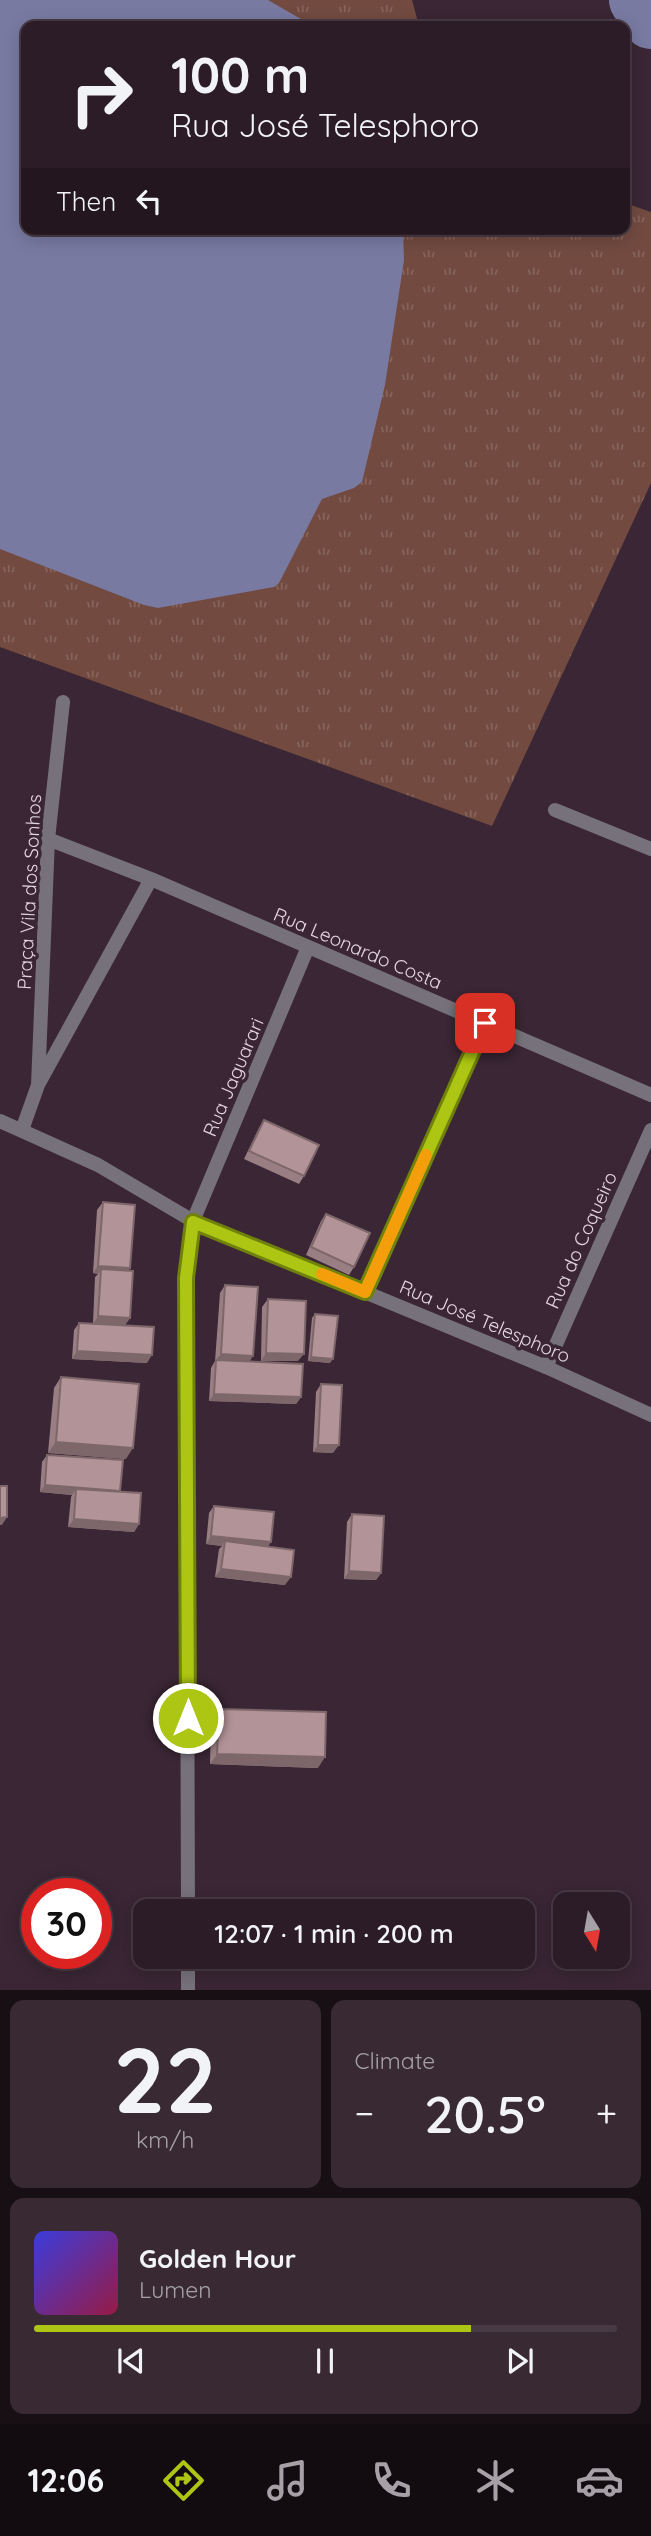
<!DOCTYPE html>
<html lang="en">
<head>
<meta charset="utf-8">
<style>
  body { margin:0; font-family:Quicksand,sans-serif; background:#382933; color:#f1f3f6; height:100vh; display:flex; flex-direction:column; font-size:26px; white-space:nowrap }
  * { box-sizing:border-box; margin:0 }
  p { font-size:23px; color:#a6a1a7 }
  .icon { flex:none; width:38px; height:38px; fill:none; stroke:currentColor; stroke-width:2; stroke-linecap:round; stroke-linejoin:round }
  .map { position:relative; height:1990px; overflow:hidden }
  .drawer { display:flex; flex-direction:column; gap:10px; padding:10px; background:#180f15; flex:1 }
  .drawer>* { flex:none }
  .banner { position:absolute; left:21px; top:21px; width:609px; height:214px; border-radius:14px; box-shadow:0 4px 18px #0003,0 0 0 2px #483a44; background:#2c1c27; color:#f1f3f6; overflow:hidden }
  .needle { width:46px; rotate:169deg }
  .controls { position:absolute; left:553px; top:1892px; display:grid; gap:14px }
  .controls a { display:grid; place-items:center; width:77px; height:77px; border-radius:14px; background:#2c1c27; box-shadow:0 4px 18px #0003,0 0 0 2px #483a44; font-size:35px }
  .speed { position:absolute; left:21px; top:1878px; display:flex; gap:14px; font-size:35px; font-weight:700; text-align:center }
  .speed>* { display:grid; place-content:center; width:91px; height:91px; border-radius:50%; background:#2c1c27; box-shadow:0 4px 18px #0003,0 0 0 2px #483a44; line-height:1 }
  .speed .limit { border:10px solid #d22; background:#fff; color:#111 }
  .pin { position:absolute; display:grid; place-items:center; width:60px; height:60px; color:#fff; margin:-30px; border-radius:14px; box-shadow:0 4px 10px #0006 }
  .me { position:absolute; width:77px; margin:-38px; rotate:0deg; stroke-linejoin:round; filter:drop-shadow(0 0 5px #0008) }
  .turn { display:flex; align-items:center; gap:24px; height:147px; padding:0 35px; font-size:32px }
  .turn .icon { width:91px; height:91px; stroke-width:2.5 }
  .turn b { display:block; font-size:49px; line-height:60px }
  .then { display:flex; align-items:center; height:66px; padding:0 35px; background:#0003; gap:14px; font-size:26px }
  .big { font-size:52px; font-weight:600; line-height:1.1 }
  .drawer .tile { flex:1; display:flex; flex-direction:column; justify-content:center; gap:10px; min-width:0; padding:0 24px; border-radius:14px; background:#382933 }
  .drawer .dial { align-items:center; gap:0 }
  .dial b { font-size:91px; line-height:1 }
  .song { display:flex; align-items:center; gap:21px }
  .cover { width:84px; height:84px; border-radius:10px; background:linear-gradient(135deg,hsl(240 70% 55%),hsl(340 70% 35%)) }
  .played { height:7px; border-radius:4px; background:linear-gradient(90deg,#acc613 75%,#483a44 75%) }
  .keys { display:flex; justify-content:space-around; direction:ltr }
  .heat { display:flex; justify-content:space-between; align-items:center; font-size:38px; direction:ltr }
  .drawer .tiles { flex:1; display:grid; gap:10px; grid-template-columns:1fr 1fr }
  .tile:last-child { grid-column:span 2 }
  .trip { position:absolute; left:133px; top:1899px; width:402px; height:70px; border-radius:14px; background:#2c1c27; box-shadow:0 4px 18px #0003,0 0 0 2px #483a44; font-weight:600; line-height:70px; text-align:center }
  .tabs { display:flex; height:112px; justify-content:space-around; align-items:center; background:#120b10; color:#a6a1a7 }
  .tabs .icon { width:49px; height:49px }
  .tabs .selected { color:#acc613 }
  .tabs b { font-size:32px; color:#f1f3f6 }
  .map>svg:first-child { display:block }
  .park { fill:url(#park-tufts) }
  .water { fill:#797aa2 }
  .lines { fill:none; stroke-linecap:round; stroke-linejoin:round }
  .river { stroke:#797aa2; stroke-width:58 }
  .minor { stroke:#77717c; stroke-width:14 }
  .tertiary { stroke:#77717c; stroke-width:14 }
  .wall { fill:#997e83 }
  .shaded-wall { fill:#7d676a }
  .building { fill:#b29398; stroke:#7d676a; stroke-width:2 }
  .route-casing { stroke:#70810c; stroke-width:18 }
  .route { stroke:#acc613; stroke-width:12 }
  .slow { stroke:#f59e0b; stroke-width:12 }
  .labels { text-anchor:middle; stroke-width:7; stroke-linejoin:round; paint-order:stroke }
  .street-label { font-size:19px; fill:#e5d7e0; stroke:#3a2634 }
</style>
</head>
<body>
<div class="map">
<svg width="651" height="1990" viewBox="0 0 651 1990">
  <defs>
    <pattern id="park-tufts" width="24" height="20" patternUnits="userSpaceOnUse" patternTransform="scale(1.75)"><rect width="24" height="20" fill="#724a40"/><path d="M3 7l-1-3M5 7V3M7 7l1-3M15 17l-1-3M17 17v-4M19 17l1-3" fill="none" stroke="#86635b"/></pattern>
  </defs>
  <rect width="100%" height="100%" fill="#3a2634"/>
  <!-- park -->
  <path class="park" d="M0,0H412L419,26H26V229H625V203L651,212V483L492,826L0,647Z"/>
  <!-- water -->
  <path class="water" d="M0,0H268L313,26H26V229H403L404,260L385,385L362,482L354,488L322,499L279,583L274,587L158,608L144,605L0,549Z"/>
  <g class="lines">
    <!-- river -->
    <path class="river" d="M638,0L651,20"/>
    <!-- minor -->
    <path class="minor" d="M555,810L651,849
      M48,839L151,879L651,1095
      M38,1085L48,839L63,702
      M22,1130L38,1085L151,879
      M365,1291L485,1023
      M546,1367L651,1130
      M188,1911L186,1278L193,1221L308,947
      M188,1956V1990"/>
    <!-- tertiary -->
    <path class="tertiary" d="M0,1121L98,1165L193,1221L546,1367L651,1415"/>
  </g>
  <!-- wall -->
  <path class="wall" d="M264,1120L304,1176L299,1184L244,1159L259,1128Z
    M103,1202L129,1271L130,1318L125,1325L147,1363L72,1359L74,1330L79,1323H93L95,1277L98,1274L93,1273L97,1210Z
    M326,1214L354,1267L349,1275L306,1255L321,1221Z
    M225,1285L249,1361L301,1397L296,1404L209,1401L211,1368L215,1361L220,1293Z
    M268,1299L298,1361H261L262,1307Z
    M315,1314L330,1363L308,1361L312,1318Z
    M61,1377L126,1459L48,1453L54,1388Z
    M321,1384L333,1453L313,1452L316,1392Z
    M47,1455L119,1492L139,1524L134,1532L68,1527L71,1497L72,1495L40,1492L42,1462Z
    M214,1506L268,1547L285,1585L215,1577L219,1549L222,1546L206,1544L209,1513Z
    M352,1514L381,1573L376,1580L344,1579L347,1522Z
    M219,1709L318,1768L210,1764L211,1719Z"/>
  <!-- shaded-wall -->
  <path class="shaded-wall" d="M98,1266L130,1268L125,1276L101,1269L98,1274L93,1273Z
    M98,1316L130,1318L125,1325L93,1324Z
    M77,1351L152,1355L147,1363L72,1359Z
    M266,1353L304,1354L298,1361H261Z
    M221,1354L253,1356L248,1364L215,1361Z
    M311,1357L333,1359L330,1363L308,1361Z
    M214,1394L301,1397L296,1404L209,1401Z
    M56,1442L133,1448L126,1459L48,1453Z
    M318,1445H339L333,1453L313,1452Z
    M45,1485L120,1491L115,1498L76,1489L72,1495L40,1492Z
    M7,1517L2,1525H0V1518Z
    M74,1519L139,1524L134,1532L68,1527Z
    M211,1536L271,1542L266,1550L225,1541L222,1546L206,1544Z
    M221,1569L291,1577L285,1585L215,1577Z
    M349,1571L381,1573L376,1580L344,1579Z
    M217,1754L325,1757L318,1768L210,1764Z"/>
  <!-- building -->
  <path class="building" d="M264,1120L319,1145L304,1176L249,1151Z
    M103,1202L135,1205L130,1268L98,1266Z
    M326,1214L370,1233L354,1267L311,1247Z
    M101,1269L133,1271L130,1318L98,1316Z
    M225,1285L258,1287L253,1356L221,1354Z
    M268,1299L306,1301L304,1354L266,1353Z
    M315,1314L338,1316L333,1359L311,1357Z
    M79,1323L154,1327L152,1355L77,1351Z
    M216,1360L303,1364L301,1397L214,1394Z
    M61,1377L139,1384L133,1448L56,1442Z
    M321,1384L342,1385L339,1445H318Z
    M47,1455L123,1460L120,1491L45,1485Z
    M0,1486H7V1517L0,1518Z
    M76,1489L141,1493L139,1524L74,1519Z
    M214,1506L274,1512L271,1542L211,1536Z
    M352,1514L384,1516L381,1573L349,1571Z
    M225,1541L294,1550L291,1577L221,1569Z
    M219,1709L326,1712L325,1757L217,1754Z"/>
  <g class="lines">
    <!-- route casing -->
    <g class="route-casing">
      <path id="route" d="M188,1718L186,1278L193,1222L365,1292L485,1023"/>
    </g>
    <!-- route -->
    <use href="#route" class="route"/>
    <!-- slow -->
    <path class="slow" d="M322,1274L365,1292L426,1155"/>
  </g>
  <g class="labels">
    <!-- street labels -->
    <g class="street-label">
      <text transform="translate(29 892) rotate(-87)" y="7">Praça Vila dos Sonhos</text>
      <text transform="translate(358 948) rotate(23)" y="7">Rua Leonardo Costa</text>
      <text transform="translate(233 1077) rotate(-67)" y="7">Rua Jaguarari</text>
      <text transform="translate(581 1240) rotate(-66)" y="7">Rua do Coqueiro</text>
      <text transform="translate(485 1321) rotate(23)" y="7">Rua José Telesphoro</text>
    </g>
  </g>
</svg>
<div class="controls">
<a><svg class="needle" viewBox="-14 -14 28 28"><path d="M0-13l5 13h-10z" fill="#e53935"/><path d="M0 13l5-13h-10z" fill="#a6a1a7"/></svg></a>
</div>
<div class="speed"><div class="limit">30</div></div>
<div class="pin" style="left:485px;top:1023px;background:#d93025"><svg class="icon" aria-label="arrive" viewBox="0 0 24 24"><path d="M6 21V4h12l-3 4 3 4H6"/></svg></div>
<svg class="me" style="left:188px;top:1718px" viewBox="-20 -20 40 40"><circle r="17" fill="#acc613" stroke="#fff" stroke-width="3"/><path d="M0-11L8 9 0 5-8 9z" fill="#fff"/></svg>
<div class="trip">12:07 · 1 min · 200 m</div>
<div class="banner">
<div class="turn"><svg class="icon" aria-label="right" viewBox="0 0 24 24"><path d="M7 20v-9h11M14 6l5 5-5 5"/></svg><div><b>100 m</b>Rua José Telesphoro</div></div>
<div class="then">Then<svg class="icon" aria-label="left" viewBox="0 0 24 24"><path d="M17 20v-9H6M10 6l-5 5 5 5"/></svg></div>
</div>
</div>
<section class="drawer">
<div class="tiles">
<div class="tile dial"><b>22</b><p>km/h</p></div>
<div class="tile"><p>Climate</p>
<div class="heat"><a>−</a><b class="big">20.5°</b><a>+</a></div>
</div>
<div class="tile">
<div class="song"><i class="cover"></i><div><b>Golden Hour</b><p>Lumen</p></div></div>
<div class="played"></div>
<div class="keys"><svg class="icon" aria-label="previous" viewBox="0 0 24 24"><path d="M18 5L8 12l10 7zM5 5v14"/></svg><svg class="icon" aria-label="pause" viewBox="0 0 24 24"><path d="M8 5v14M16 5v14"/></svg><svg class="icon" aria-label="next" viewBox="0 0 24 24"><path d="M6 5l10 7-10 7zM19 5v14"/></svg></div>
</div>
</div>
</section>
<nav class="tabs">
<b>12:06</b>
<svg class="icon selected" aria-label="directions" viewBox="0 0 24 24"><path d="M12 3l9 9-9 9-9-9zM9 14v-3h6M13 9l2 2-2 2"/></svg>
<svg class="icon" aria-label="music" viewBox="0 0 24 24"><path d="M9 18V5l10-2v13"/><circle cx="6" cy="18" r="3"/><circle cx="16" cy="16" r="3"/></svg>
<svg class="icon" aria-label="phone" viewBox="0 0 24 24"><path d="M5 4h4l2 5-3 2q2 4 5 5l2-3 5 2v4C11 20 4 13 5 4z"/></svg>
<svg class="icon" aria-label="climate" viewBox="0 0 24 24"><path d="M12 3v18M4 7l16 10M4 17L20 7"/></svg>
<svg class="icon" aria-label="car" viewBox="0 0 24 24"><path d="M5 17H2v-5l4-1 3-4h7l3 4 3 1v5h-3M9 17h6M6 11h13"/><circle cx="7" cy="17" r="2"/><circle cx="17" cy="17" r="2"/></svg>
</nav>
</body>
</html>
